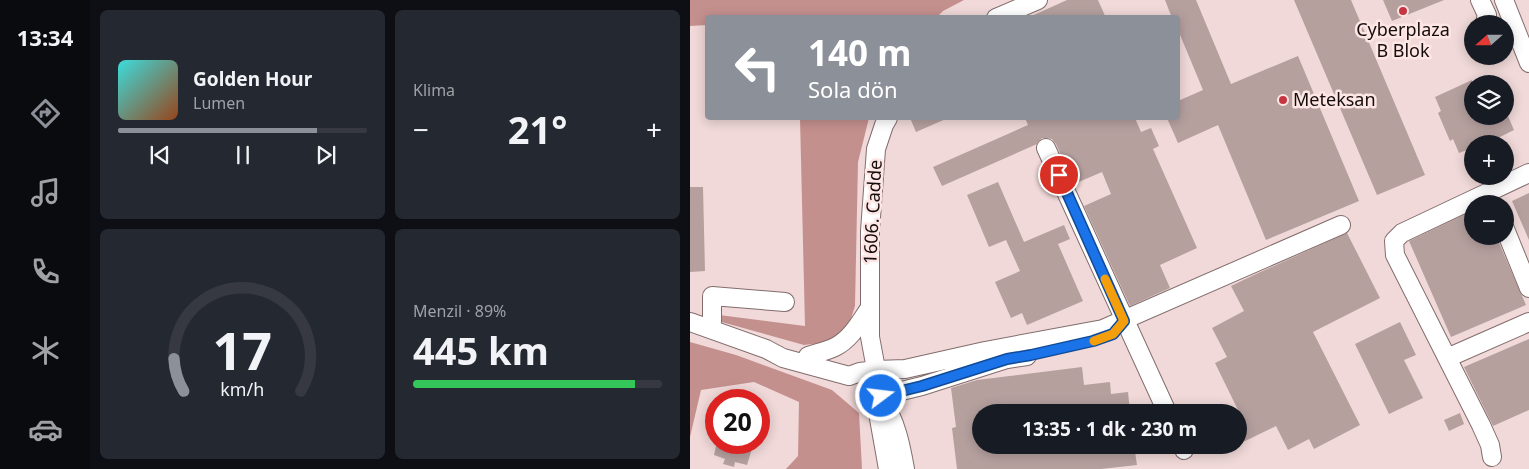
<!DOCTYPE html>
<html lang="tr">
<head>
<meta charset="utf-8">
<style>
  body { margin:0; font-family:"Noto Sans",sans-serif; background:#242831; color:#f1f3f6; height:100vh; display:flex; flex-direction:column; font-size:19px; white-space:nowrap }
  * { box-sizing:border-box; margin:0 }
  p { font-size:16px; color:#9ea1a6 }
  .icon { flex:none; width:28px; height:28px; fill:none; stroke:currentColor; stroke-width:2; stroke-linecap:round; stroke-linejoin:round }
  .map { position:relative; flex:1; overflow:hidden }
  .drawer { display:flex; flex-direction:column; gap:10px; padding:10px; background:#0d0f14; width:600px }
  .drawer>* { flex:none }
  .hud { position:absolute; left:15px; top:15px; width:475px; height:105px; border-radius:5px; box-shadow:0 2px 12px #0003; background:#8c9099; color:#fff; overflow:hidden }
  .needle { width:32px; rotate:249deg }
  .buttons { position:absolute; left:774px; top:15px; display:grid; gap:10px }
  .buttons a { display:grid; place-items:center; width:50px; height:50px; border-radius:50%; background:#171b24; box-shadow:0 2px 12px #0003; font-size:25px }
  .speed { position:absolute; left:15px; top:389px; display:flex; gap:10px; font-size:25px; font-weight:700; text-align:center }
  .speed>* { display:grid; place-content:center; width:65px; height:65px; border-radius:50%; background:#171b24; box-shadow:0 2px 12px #0003; line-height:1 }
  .speed .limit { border:8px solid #d22; background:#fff; color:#111 }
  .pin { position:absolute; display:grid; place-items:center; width:42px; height:42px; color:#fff; margin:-21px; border:2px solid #fff; border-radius:50%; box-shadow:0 1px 5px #0007 }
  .me { position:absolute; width:55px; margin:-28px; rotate:75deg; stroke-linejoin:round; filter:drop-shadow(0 0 4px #0008) }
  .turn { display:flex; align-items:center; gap:18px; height:105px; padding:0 20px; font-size:22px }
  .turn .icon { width:65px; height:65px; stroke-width:2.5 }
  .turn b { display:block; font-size:35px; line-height:42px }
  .big { font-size:38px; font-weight:700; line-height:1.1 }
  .drawer .card { flex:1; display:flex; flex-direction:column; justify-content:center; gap:8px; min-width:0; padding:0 18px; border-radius:8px; background:#242831 }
  .drawer .dial { align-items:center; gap:0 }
  .dial svg { height:130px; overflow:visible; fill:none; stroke:#363941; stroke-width:7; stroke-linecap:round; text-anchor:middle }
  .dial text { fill:#f1f3f6; stroke:none }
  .song { display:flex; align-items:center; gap:15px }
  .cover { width:60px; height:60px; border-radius:8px; background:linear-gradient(135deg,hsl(180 70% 55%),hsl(20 70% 35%)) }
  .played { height:5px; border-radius:2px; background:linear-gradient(90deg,#8c9099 80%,#363941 80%) }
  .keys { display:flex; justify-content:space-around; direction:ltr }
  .heat { display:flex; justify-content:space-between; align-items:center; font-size:28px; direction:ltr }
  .charge { height:8px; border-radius:4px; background:linear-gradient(90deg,#34c759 89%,#363941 0) }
  .drawer .tiles { flex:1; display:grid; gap:10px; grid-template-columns:repeat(2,1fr) }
  .trip { position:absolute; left:282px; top:404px; width:275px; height:50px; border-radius:25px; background:#171b24; box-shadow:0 2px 12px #0003; font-weight:700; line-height:50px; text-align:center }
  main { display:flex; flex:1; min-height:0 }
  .tab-bar { display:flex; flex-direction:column; width:90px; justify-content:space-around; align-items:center; background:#090b0e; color:#9ea1a6 }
  .tab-bar .icon { width:35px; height:35px }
  .tab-bar .on { color:#8c9099 }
  .tab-bar b { font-size:22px; color:#f1f3f6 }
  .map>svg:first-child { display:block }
  .forest { fill:#c4908e }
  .building { fill:#b5a09e }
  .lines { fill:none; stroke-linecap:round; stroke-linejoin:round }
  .minor-casing { stroke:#826d6c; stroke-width:20 }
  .minor { stroke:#fff; stroke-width:18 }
  .route-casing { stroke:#114b97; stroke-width:12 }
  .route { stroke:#1a73e8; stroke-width:9 }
  .slow { stroke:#f59e0b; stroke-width:9 }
  .poi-dot { fill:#c63642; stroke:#fee6e5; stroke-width:2 }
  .labels { text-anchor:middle; stroke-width:5; stroke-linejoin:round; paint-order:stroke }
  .poi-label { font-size:18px; fill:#140d0d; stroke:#fee6e5 }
  .street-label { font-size:18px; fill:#140d0d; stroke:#fee6e5 }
</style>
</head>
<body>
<main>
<nav class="tab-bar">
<b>13:34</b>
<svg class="icon on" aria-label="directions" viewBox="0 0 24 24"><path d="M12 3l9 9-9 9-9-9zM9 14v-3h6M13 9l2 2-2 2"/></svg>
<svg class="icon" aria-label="music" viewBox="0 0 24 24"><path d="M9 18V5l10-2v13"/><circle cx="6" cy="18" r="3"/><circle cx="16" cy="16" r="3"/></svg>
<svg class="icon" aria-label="phone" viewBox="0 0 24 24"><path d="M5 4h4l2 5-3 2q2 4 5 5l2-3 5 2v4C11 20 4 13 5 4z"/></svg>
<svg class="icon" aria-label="climate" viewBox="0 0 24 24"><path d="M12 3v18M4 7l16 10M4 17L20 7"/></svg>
<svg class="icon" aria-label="car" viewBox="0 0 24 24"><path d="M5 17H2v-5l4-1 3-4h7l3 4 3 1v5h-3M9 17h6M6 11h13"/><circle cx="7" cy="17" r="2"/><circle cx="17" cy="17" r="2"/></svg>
</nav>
<section class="drawer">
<div class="tiles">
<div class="card">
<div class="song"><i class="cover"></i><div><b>Golden Hour</b><p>Lumen</p></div></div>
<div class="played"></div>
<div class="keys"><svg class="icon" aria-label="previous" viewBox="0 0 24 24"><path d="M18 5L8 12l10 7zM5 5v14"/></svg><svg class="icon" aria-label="pause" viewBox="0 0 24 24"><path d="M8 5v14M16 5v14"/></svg><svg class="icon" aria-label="next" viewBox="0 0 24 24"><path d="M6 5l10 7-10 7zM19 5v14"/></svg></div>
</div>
<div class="card"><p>Klima</p>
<div class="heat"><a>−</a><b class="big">21°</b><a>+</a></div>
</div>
<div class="card dial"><svg viewBox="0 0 100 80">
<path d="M14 69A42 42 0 1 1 86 69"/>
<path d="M14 69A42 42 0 0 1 8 49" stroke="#8c9099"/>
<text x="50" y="56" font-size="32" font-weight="700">17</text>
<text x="50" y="72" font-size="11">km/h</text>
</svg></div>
<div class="card"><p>Menzil · 89%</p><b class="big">445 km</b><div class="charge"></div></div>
</div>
</section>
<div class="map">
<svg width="839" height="469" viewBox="0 0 839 469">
  <rect width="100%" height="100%" fill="#f0d9d8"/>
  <!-- forest -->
  <path class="forest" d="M0,0H274L253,11L247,17L108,18V15L86,18H18L17,25L0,26Z
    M110,118H179L168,162L165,306L158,328L139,342L114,345L28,321L29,315L115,326Z
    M0,342L46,355L142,390L169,413L172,469H96L108,456L109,402L64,382L11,390L0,437Z"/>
  <!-- building -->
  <path class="building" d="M377,0H408L416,18H337Z
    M475,0H506L541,84L608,56L669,201L576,240L528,125L488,143L477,118H488V101L513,90L488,30V18H482Z
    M604,0H661L735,175L687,195Z
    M693,0H754L702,21Z
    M782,80V116H818L824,130L796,144H782V148L769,153L763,139L760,141L748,113L751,111L745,97Z
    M220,118H258L226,132Z
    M335,118H445L451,132L461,128L469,146L463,149L507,248L470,265L480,288L440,306L394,206L421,194L412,172L384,184L366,144L362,139L357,138H352L347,144L252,186L243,167L338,125Z
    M308,182L334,242L374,225L380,239L368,244L393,301L337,325L332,313L321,318L305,282L330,271L316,240L299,247L277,195Z
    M0,187H13L15,271L0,272Z
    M839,193V240L822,201Z
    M782,211V236H806L836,305L761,337L719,241Z
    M657,233L690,298L623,332L670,425L624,449L619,439L598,450L586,426L549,444V412L525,363L537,357L522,328L554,311L541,286L566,274Z
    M710,322L726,355L714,360L733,398L699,414L665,344Z
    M839,339V410L803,426L774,367Z
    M392,367L394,385L420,382L421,394L438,392L440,412H291V445H444L447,465L411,469H267L262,428L266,427L261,388L287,380Z
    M770,413L774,424L759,431L754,420Z
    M27,442H64L57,465L45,462L44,467L33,464L35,459L24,455Z"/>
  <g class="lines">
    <!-- minor casing -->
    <g class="minor-casing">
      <path id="minor" d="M790,0L797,15L795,23L794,24
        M814,0L839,63
        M306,18L348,0
        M198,118L194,125L186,149L180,231V337L192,401C206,420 211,446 215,469
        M356,148L477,412
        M815,229L839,288
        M0,322L76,349L93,358L159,376L170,372L186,370L215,369L295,351L413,329L651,225
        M22,330V296L95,302
        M118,356C127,353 137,351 145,347C161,339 170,322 179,309
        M757,358L839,322
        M191,396L232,386L317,359L337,356
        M192,401L188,413L198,469
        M492,445L494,450
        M802,457L800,445L791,425L705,255L704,241L712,233L839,173"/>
    </g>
    <!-- minor -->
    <use href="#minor" class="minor"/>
  </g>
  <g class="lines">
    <!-- route casing -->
    <g class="route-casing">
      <path id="route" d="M191,396L232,386L317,359L341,355L403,341L423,334L434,321L369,175"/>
    </g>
    <!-- route -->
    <use href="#route" class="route"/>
    <!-- slow -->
    <path class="slow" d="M404,341L423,334L434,321L415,279"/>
  </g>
  <!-- markers -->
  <g class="poi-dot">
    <circle cx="713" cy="11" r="5"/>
    <circle cx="593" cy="100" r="5"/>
  </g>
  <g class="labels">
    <!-- poi labels -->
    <g class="poi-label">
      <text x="713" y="36">Cyberplaza<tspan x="713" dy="21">B Blok</tspan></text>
      <text x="603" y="106" text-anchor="start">Meteksan</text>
    </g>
    <!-- street labels -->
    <g class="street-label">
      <text transform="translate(183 212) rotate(-87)" y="6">1606. Cadde</text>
    </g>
  </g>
</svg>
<div class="buttons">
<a><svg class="needle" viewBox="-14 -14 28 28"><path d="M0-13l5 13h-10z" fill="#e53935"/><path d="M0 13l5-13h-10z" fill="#9ea1a6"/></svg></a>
<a><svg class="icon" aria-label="layers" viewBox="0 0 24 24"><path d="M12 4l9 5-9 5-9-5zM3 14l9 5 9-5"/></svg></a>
<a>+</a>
<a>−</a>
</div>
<div class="speed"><div class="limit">20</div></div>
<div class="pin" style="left:369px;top:175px;background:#d93025"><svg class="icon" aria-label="arrive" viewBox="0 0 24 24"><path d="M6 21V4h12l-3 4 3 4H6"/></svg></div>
<svg class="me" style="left:191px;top:396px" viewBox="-20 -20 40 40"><circle r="17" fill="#1a73e8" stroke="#fff" stroke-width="3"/><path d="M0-11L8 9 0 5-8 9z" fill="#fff"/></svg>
<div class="trip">13:35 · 1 dk · 230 m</div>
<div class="hud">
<div class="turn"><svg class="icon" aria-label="left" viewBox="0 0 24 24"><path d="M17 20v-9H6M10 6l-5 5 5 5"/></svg><div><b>140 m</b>Sola dön</div></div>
</div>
</div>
</main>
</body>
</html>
